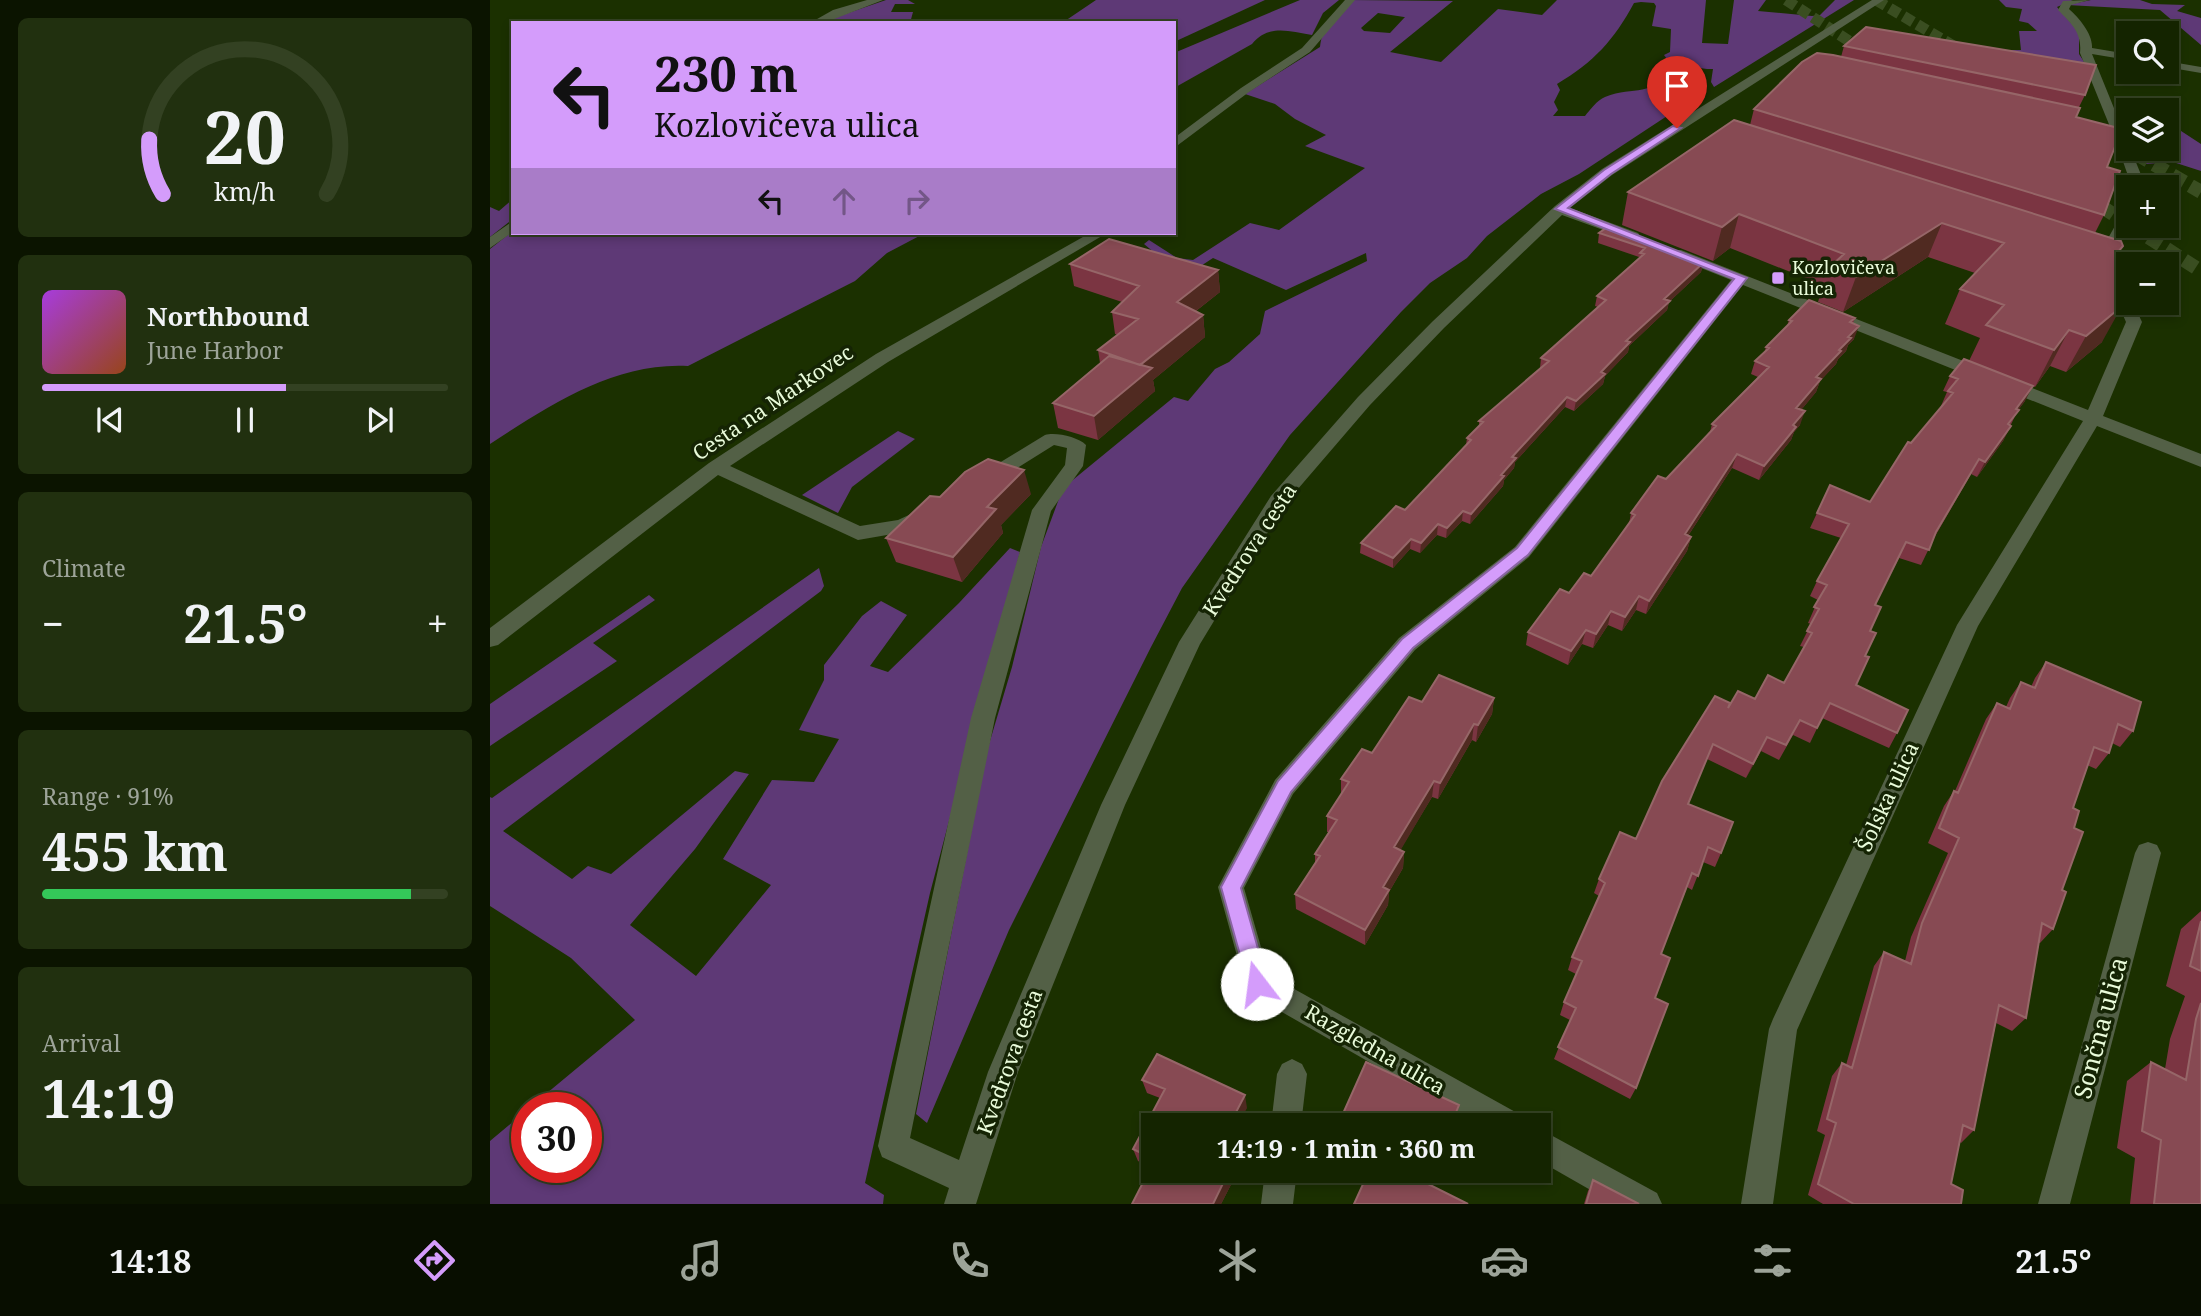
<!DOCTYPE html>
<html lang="en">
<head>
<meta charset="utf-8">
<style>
  body { margin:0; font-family:"Noto Serif",serif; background:#21300f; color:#f1f3f6; height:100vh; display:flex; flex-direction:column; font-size:26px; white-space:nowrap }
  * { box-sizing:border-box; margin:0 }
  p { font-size:23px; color:#9da499 }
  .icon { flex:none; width:38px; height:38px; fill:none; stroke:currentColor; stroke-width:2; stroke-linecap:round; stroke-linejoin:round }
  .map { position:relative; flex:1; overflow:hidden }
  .sheet { display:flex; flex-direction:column; gap:18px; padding:18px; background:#0b1400; width:490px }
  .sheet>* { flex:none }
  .top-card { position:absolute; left:21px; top:21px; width:665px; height:214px; border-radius:0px; box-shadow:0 4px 10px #0003,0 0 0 2px #334122; background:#d49cfb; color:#111; overflow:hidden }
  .controls { position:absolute; left:1626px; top:21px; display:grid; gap:14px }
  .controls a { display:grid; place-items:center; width:63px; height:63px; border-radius:0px; background:#142400; box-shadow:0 4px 10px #0003,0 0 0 2px #334122; font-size:35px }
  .speed { position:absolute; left:21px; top:1092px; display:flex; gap:14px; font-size:35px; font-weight:700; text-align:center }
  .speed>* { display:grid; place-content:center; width:91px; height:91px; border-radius:50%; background:#142400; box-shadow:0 4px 10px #0003,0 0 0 2px #334122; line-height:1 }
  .speed .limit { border:10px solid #d22; background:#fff; color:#111 }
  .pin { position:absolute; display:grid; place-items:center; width:60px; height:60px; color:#fff; margin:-72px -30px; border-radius:50% 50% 50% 0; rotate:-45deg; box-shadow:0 0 7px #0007 }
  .pin .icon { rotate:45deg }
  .me { position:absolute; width:77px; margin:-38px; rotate:345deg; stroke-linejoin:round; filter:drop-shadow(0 0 5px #0008) }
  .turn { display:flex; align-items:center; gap:24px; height:147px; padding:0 28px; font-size:32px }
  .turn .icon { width:91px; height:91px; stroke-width:2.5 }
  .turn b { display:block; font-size:49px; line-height:60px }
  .lanes { display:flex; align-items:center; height:66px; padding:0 28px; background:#0003; justify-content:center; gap:35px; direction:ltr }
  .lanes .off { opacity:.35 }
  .big { font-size:52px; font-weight:700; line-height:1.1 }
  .sheet .card { flex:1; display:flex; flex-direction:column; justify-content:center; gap:10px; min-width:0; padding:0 24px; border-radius:10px; background:#21300f }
  .sheet .dial { align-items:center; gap:0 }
  .dial svg { height:182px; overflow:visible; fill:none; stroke:#334122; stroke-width:7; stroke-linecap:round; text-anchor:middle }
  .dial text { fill:#f1f3f6; stroke:none }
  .song { display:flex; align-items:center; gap:21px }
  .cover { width:84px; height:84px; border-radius:10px; background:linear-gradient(135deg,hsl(280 70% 55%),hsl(20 70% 35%)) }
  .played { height:7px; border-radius:4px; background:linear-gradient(90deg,#d49cfb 60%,#334122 60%) }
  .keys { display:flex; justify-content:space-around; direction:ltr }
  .heat { display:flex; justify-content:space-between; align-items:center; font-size:38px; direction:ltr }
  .charge { height:10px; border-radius:5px; background:linear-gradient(90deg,#34c759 91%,#334122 0) }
  .trip { position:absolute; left:651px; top:1113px; width:410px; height:70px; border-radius:0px; background:#142400; box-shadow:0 4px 10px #0003,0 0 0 2px #334122; font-weight:700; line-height:70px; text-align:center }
  .tabs { display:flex; height:112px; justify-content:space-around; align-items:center; background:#080e00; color:#9da499 }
  .tabs .icon { width:49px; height:49px }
  .tabs .on { color:#d49cfb }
  .tabs b { font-size:32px; color:#f1f3f6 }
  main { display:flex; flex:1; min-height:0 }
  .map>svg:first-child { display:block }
  .green { fill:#5e3976; fill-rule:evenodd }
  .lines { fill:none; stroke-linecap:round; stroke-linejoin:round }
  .highway-tunnel-far1 { stroke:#3a4e21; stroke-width:11; stroke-dasharray:11 5; stroke-linecap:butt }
  .highway-tunnel { stroke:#3a4e21; stroke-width:14; stroke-dasharray:14 7; stroke-linecap:butt }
  .minor { fill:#536046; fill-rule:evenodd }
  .wall { fill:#7b3542 }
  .shaded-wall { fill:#502a21 }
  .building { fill:#874a53; stroke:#966668; stroke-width:2 }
  .route { fill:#d49cfb; stroke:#8a65a3; stroke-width:2 }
  .poi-dot { fill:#d49cfb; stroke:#152404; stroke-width:2.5 }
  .labels { text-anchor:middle; stroke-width:7; stroke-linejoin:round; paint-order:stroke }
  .far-poi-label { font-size:18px; fill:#e9fbda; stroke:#152404; text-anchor:start }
  .street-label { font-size:21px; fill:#e9fbda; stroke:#152404 }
  .near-street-label { font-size:24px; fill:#e9fbda; stroke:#152404 }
</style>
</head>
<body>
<main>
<section class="sheet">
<div class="card dial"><svg viewBox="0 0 100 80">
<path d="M14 69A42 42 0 1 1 86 69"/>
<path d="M14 69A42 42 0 0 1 8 45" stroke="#d49cfb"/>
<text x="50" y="56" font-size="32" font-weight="700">20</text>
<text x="50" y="72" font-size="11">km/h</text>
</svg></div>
<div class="card">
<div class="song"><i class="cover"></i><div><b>Northbound</b><p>June Harbor</p></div></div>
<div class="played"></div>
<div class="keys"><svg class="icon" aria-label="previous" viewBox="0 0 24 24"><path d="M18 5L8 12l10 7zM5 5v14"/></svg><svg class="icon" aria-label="pause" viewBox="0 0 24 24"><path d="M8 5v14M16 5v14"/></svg><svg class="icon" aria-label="next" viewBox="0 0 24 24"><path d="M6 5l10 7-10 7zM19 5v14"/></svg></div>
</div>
<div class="card"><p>Climate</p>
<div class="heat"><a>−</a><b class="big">21.5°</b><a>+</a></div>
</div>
<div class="card"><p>Range · 91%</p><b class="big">455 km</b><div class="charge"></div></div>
<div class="card"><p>Arrival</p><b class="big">14:19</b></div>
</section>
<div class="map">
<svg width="1711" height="1204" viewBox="0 0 1711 1204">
  <rect width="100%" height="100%" fill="#1b3000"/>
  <!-- green -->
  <path class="green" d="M396,0H418L425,4H405L401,12H423L420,23H329Z
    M606,0H775L684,42V23H572Z
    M810,0H849L833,13L822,35C798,31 779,24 762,44L684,88V53Z
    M859,0L963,1L900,52L951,62L1008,9L1052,15L1067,0H1216L1212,43L1238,44L1244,0H1276L1268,11L1322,16L1330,15L1345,0H1364L1224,87L1221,82L1223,69C1208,70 1199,61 1184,66L1201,72L1215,91L1089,174L1051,194L997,236L977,258L940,283L911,312L800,435L692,588L661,647L519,930L437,1123L426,1114L497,751L522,667L551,547L573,488L684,397L698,401L725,369L739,362L770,334L775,311L877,261L876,253L796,290L723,258L694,277L654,244L659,240L687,258L703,260L760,223L789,230L875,168L815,146L836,135L805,119L785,104L755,94L830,47C833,25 841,13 859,0ZM1151,2L1164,3L1166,6L1162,26L1181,29L1180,52L1174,55L1183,67C1162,99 1145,85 1115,97C1107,100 1100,110 1095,116H1063L1068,110L1064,102L1070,90L1067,84C1104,62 1124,40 1144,3ZM888,13L914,17H915L900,33L874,31L871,28Z
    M1509,0H1583L1567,7L1589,32V54L1598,68L1519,57L1521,50H1531L1529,31H1547L1538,23L1529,21L1532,9L1516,7Z
    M1601,0H1650L1662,4L1695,5L1687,11L1711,18V45L1670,10L1577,5Z
    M1677,126L1688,129L1711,144V171L1683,162L1656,164L1649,149H1676Z
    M23,199V219L0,237V207L9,211Z
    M23,231V233H435L397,253L365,281L198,366C124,362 60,405 0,444V249Z
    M408,431L425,439L362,487L348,513L312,495Z
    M520,548L530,552L440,893L375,1183L394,1195L393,1204H0V1141L37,1110V1167H96V1108H39L145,1020L81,958L0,906V797L2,798L329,568L334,586L331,591L13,831L82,879L98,866L121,874L245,771L259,774L205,849L140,925L206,976L281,885L233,859L282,780L324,782L349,739L309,730L334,680V665L372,616L391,601L417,615L380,666L398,672L469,603Z
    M159,595L165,600L103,643L127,661L0,746V704Z"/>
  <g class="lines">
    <!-- highway-tunnel-far1 -->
    <path class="highway-tunnel-far1" d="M1296,0L1382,56
      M1386,0L1477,54
      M1616,136L1631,145"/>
    <!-- highway-tunnel -->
    <path class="highway-tunnel" d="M1628,143L1711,192
      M1594,195L1638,224
      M1641,226L1711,271"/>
    <!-- minor -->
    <path class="minor" d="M377,0H393L334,23H320L343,10Z
      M855,0H865L820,52L759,92L684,148V138L751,88L812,48Z
      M1382,0H1394L1122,175L1080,208L1148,233L1150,236L1148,239H1138L1072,215L954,328L880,405L795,504L710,644L635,805L528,1072L486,1204H454L459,1188L392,1157L388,1146L481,718L542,510L575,465L577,448L564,445L500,485H486L484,481L486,477L555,435C566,432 588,437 596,445L593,466L561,511L505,718L420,1138L469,1160L498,1072L611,805L689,642L781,496L868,397L942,322L1065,206L1112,169Z
      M1599,0L1581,5L1579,9C1589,18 1603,34 1602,48L1638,54V60L1602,54L1656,187H1642L1630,153L1593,142L1599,138L1627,144L1590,53C1592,33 1582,24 1568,10L1573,1Z
      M1676,61L1711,67V73L1676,67Z
      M1638,211L1639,226L1625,251L1624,263L1638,292V303H1643L1652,322L1613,416L1711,454V467L1607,426L1488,626L1307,1030L1283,1204H1251L1279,1029L1283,1019L1467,625L1593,421L1253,285L1039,557L925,650L803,794L754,888L779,975L1029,1114L1033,1125H989L757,992L728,887L785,780L909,638L1025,547L1241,280L1181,256L1179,253L1181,250H1191L1598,410L1636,322L1610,263L1611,251L1631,215Z
      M23,221V232L0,248V237Z
      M600,233H617L398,362L240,466L370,526L408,520L432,509L439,510L442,515L420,531L368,540L228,475L8,645L0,647V628L219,463L386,354Z
      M1658,842L1667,845L1671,853L1580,1204H1548L1645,853L1649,845Z
      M802,1059L812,1064L817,1074L811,1125H781L787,1074L792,1064Z
      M1048,1128L1167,1193L1172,1204H1125L1048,1160Z
      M775,1171H807L803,1204H771Z"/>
  </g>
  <!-- wall -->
  <path class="wall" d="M1354,46L1595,95L1589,107L1586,117L1617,167L1614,215L1605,233L1629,253L1612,342L1576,372L1560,366L1545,387L1479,361L1490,338L1455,324L1470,289L1485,273L1438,257L1353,312L1328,302L1333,285L1240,248L1223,261L1132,225L1138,192L1260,125L1264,109L1351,57Z
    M1109,233L1213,263L1211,272L1179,302L1177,310L1139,346L1138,352L1115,376L1113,384L1084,411L1075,407L1025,462L1024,468L1014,480L1013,486L980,524L972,521L956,538L947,535L930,553L920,549L903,568L870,553L871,543L915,510L976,445L977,438L989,426V421L1051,368H1050L1051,358L1108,307L1105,306L1107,296L1149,258V257L1108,243Z
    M580,264L728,270L730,292L706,311L713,315L715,337L663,380L665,391L608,440L568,428L563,403L610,363L608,350L628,335L625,334L622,312L632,302L584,286Z
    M1365,318L1363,323L1364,339L1358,345L1356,351L1348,359L1346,364L1330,381L1326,392L1311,410L1310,425L1304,432L1301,440L1269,480L1242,468L1198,536L1201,537L1197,551L1156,614L1146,610L1132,631L1118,625L1103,648L1092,644L1078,665L1036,645L1038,632L1079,593L1101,576L1139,524L1141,513L1176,479L1220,432L1222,424L1268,377L1261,374L1265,361L1274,353L1276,347L1297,326L1299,320Z
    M1460,376L1535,401L1528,410L1513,441L1487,477L1481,474L1444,538L1431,565L1409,558L1385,605L1375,656L1366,685L1407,733L1399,748L1332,718L1320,743L1303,735L1289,760L1271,751L1256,778L1217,759L1198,804L1231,853L1225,867L1213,862L1202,890L1197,887L1171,954L1165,998L1146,1088L1140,1099L1064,1059L1080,1020L1070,1015L1074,1002L1086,974L1078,970L1082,957L1109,896L1104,893L1109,879L1146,839L1240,703L1265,699L1294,683L1314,647L1310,646L1321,624L1318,623L1328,600L1320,596L1327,581L1351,538L1320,528L1327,513L1380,502L1421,443L1452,406H1451L1457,392L1453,391Z
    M541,494L511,525L513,533L472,582L406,562L396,538Z
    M1556,662L1643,731L1630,747L1622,743L1619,753L1606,769L1597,765L1583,808L1584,828L1572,890L1563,929L1550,943H1549L1536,1018L1522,1031L1506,1023L1484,1130L1471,1143L1470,1142L1461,1184L1471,1204H1333L1318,1195L1335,1135L1327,1131L1342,1076L1352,1063L1356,1065L1384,966L1394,952L1415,961L1421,937L1458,853L1438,843L1454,806L1464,791H1465L1496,719L1507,703L1516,707L1520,698L1531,682L1541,687L1545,678Z
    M1004,698L1002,714L986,742L982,740L948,799L942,797L910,850L914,852L913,868L899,892L898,905L875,945L806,909L805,894L825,863V854L839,832H837V816L851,794V779L882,753L932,702Z
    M1711,909V1204H1640L1645,1158L1627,1148L1637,1081L1661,1062L1675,1069L1680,1039L1695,996L1676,986L1691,929L1711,911Z
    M652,1080L757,1108L663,1125V1171H748L731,1204H642L661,1168L648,1161L643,1149L670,1098L657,1093Z
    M969,1105L966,1118L963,1125H851V1118Z
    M1103,1180L1149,1204H1094L1098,1191Z"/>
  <!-- shaded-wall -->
  <path class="shaded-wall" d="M1249,214L1240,248L1223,261L1232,227Z
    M1452,223L1438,257L1353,312L1366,277Z
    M1213,263L1211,272L1179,302L1177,310L1139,346L1138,352L1115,376L1113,384L1084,411L1086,401L1136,341L1174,299Z
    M728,270L730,292L689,324L687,302Z
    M1632,306L1612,342L1576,372L1596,336Z
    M713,315L715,337L663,380L665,391L608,440L604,416L650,365Z
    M1369,326L1364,339L1358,345L1356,351L1348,359L1346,364L1330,381L1326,392L1302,421L1306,408L1326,377L1349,350L1358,337Z
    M1579,330L1560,366L1545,387L1564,350Z
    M1543,386L1535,401L1518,424L1526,409Z
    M1077,397L1075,407L1025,462L1024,468L1014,480L1013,486L980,524L981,514L1011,475L1022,457Z
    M1315,411L1310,425L1304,432L1301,440L1269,480L1274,466L1303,425Z
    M1521,426L1513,441L1487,477L1495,462Z
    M1247,454L1242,468L1190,548L1195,534Z
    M1489,459L1481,474L1438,548L1446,532Z
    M534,470L541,494L511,525L513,533L472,582L463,557L497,507Z
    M973,511L972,521L956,538L957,528Z
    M948,524L947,535L930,553L931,543Z
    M1201,537L1197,551L1156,614L1159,601Z
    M921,539L920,549L903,568V558Z
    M1149,596L1146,610L1132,631L1135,617Z
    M1121,611L1118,625L1103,648L1106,634Z
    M1096,630L1092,644L1078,665L1081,651Z
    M1004,698L1002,714L986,742L988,725Z
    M984,724L982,740L948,799L950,783Z
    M1277,737L1271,751L1256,778L1263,764Z
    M944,781L942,797L903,863L904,847Z
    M914,852L913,868L899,892L898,905L875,945V930L893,887Z
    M755,1095L757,1108L748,1125L743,1118Z
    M969,1105L966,1118L963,1125H961Z
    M739,1171H748L731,1204H723Z
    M943,1171H945L936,1196L938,1184Z"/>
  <!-- building -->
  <path class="building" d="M1376,27L1606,65L1595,95L1354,46Z
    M1327,53L1343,55L1590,108L1586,117L1632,129L1617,167L1630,171L1614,215L1264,109L1312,62Z
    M1244,120L1631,241L1633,246L1628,252L1638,260L1632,306L1596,336L1579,330L1564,350L1496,325L1514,305L1470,289L1514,243L1452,223L1366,277L1340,267L1354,254L1249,214L1232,227L1138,192Z
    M1119,226L1213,263L1174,299L1180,301L1136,341L1140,342L1111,372L1115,374L1086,401L1077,397L1022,457L1026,458L1011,475L1014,476L981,514L973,511L957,528L948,524L931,543L921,539L903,558L871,543L906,506L915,510L981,440L977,438L993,422L989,421L1059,361L1051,358L1116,300L1107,296L1154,254L1150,253L1155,248L1109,233Z
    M619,239L728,270L687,302L713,315L650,365L608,350L648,319L622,312L649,286L580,264Z
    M1319,300L1365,318L1360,322L1369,326L1358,337L1361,338L1349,350L1351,351L1326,377L1331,379L1306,408L1315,411L1303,425L1306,427L1293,443L1274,466L1247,454L1195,534L1201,537L1159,601L1149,596L1135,617L1121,611L1106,634L1096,630L1081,651L1038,632L1070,589L1079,593L1094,573L1101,576L1145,515L1141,513L1168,476L1176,479L1226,426L1222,424L1279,367L1265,361L1279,348L1276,347L1302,321L1299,320Z
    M619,356L662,368L604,416L563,403Z
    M1474,359L1543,386L1526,409L1529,410L1518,424L1521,426L1495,462L1489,459L1446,532L1439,550L1416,542L1385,605L1391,607L1380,631L1386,633L1375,656L1379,657L1366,685L1418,710L1407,733L1340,703L1327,728L1310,720L1296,745L1277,737L1263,764L1223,744L1198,804L1243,822L1231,853L1218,847L1208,876L1202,873L1171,954L1180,958L1165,998L1178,1004L1146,1088L1068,1047L1086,1008L1074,1002L1092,961L1082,957L1115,883L1109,879L1130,832L1146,839L1172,781L1225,696L1240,703L1238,708L1248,691L1265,699L1278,675L1294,683L1322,633L1317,631L1329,609L1324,607L1337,585L1327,581L1359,524L1327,513L1340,485L1380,502L1418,442L1421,443L1463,393L1458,391L1468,379L1460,376Z
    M498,459L534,470L497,507L506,509L463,557L396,538L440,496L450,497L475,472Z
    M1556,662L1651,702L1643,731L1628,724L1619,753L1604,747L1583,808L1589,811L1584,828L1593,832L1572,890L1576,892L1563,929L1552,923L1536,1018L1509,1005L1484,1130L1473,1125L1461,1184L1473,1190L1471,1204H1364L1328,1184L1346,1123L1337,1119L1352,1063L1362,1068L1394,952L1421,964L1432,923L1469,838L1449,828L1464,791L1468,793L1507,703L1520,709L1531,682L1545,688Z
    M949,675L1004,698L988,725L984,724L950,783L944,781L904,847L914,852L893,887L899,890L875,930L805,894L830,856L825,854L847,820L837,816L859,782L851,779L872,749L882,753L919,697L932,702Z
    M1711,921V971L1700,966Z
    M1711,1003V1204H1664L1671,1140L1652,1131L1661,1062L1696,1080L1706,1019Z
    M667,1054L755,1095L743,1118L757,1125H663V1159L643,1149L675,1089L652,1080Z
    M876,1062L969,1105L961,1125H865L851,1118Z
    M663,1163V1171H739L723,1204H642Z
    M879,1171H943L938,1184L978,1204H864Z
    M1103,1180L1149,1204H1096Z"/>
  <!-- route -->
  <path class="route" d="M1183,126L1191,128L1121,174L1078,208L1257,278L1038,555L923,648L801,792L751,888L778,984L775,991L767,994L760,991L731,887L788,781L912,639L1027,548L1244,279L1065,209L1114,170Z"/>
  <!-- markers -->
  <rect class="poi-dot" x="1281" y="271" width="14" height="14" rx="3.5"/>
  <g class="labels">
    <!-- far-poi labels -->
    <g class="far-poi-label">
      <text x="1302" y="274">Kozlovičeva<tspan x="1302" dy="21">ulica</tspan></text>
    </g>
    <!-- street labels -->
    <g class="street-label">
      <text transform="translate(283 403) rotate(-34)" y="7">Cesta na Markovec</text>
      <text transform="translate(760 550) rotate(-57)" y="7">Kvedrova cesta</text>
      <text transform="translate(1398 797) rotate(-65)" y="7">Šolska ulica</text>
      <text transform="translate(885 1050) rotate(30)" y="7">Razgledna ulica</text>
      <text transform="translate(520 1062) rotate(-70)" y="7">Kvedrova cesta</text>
    </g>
    <!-- near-street labels -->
    <g class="near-street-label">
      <text transform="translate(1611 1028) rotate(-75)" y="8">Sončna ulica</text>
    </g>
  </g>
</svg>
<div class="controls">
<a><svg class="icon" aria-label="search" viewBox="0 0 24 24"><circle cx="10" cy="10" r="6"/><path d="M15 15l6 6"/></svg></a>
<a><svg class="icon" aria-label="layers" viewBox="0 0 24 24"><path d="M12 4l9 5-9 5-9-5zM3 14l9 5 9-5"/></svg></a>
<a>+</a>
<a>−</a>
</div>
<div class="speed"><div class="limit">30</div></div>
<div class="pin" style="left:1187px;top:128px;background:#d93025"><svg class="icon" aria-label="arrive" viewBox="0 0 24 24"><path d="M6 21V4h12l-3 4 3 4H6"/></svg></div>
<svg class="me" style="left:767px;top:984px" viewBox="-20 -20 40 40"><circle r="19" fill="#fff"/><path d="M0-13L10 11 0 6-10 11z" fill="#d49cfb"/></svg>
<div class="trip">14:19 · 1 min · 360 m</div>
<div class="top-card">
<div class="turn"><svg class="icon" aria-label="left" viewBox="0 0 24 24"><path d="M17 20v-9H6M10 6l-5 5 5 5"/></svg><div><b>230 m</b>Kozlovičeva ulica</div></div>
<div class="lanes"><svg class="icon" aria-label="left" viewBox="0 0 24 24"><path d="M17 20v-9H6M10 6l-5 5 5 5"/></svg><svg class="icon off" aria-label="ahead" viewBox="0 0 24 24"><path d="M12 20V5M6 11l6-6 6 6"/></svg><svg class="icon off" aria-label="right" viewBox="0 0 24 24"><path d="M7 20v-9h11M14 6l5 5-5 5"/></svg></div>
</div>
</div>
</main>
<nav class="tabs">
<b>14:18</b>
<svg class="icon on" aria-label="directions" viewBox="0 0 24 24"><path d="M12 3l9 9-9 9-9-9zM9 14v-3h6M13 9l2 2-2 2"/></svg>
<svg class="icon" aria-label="music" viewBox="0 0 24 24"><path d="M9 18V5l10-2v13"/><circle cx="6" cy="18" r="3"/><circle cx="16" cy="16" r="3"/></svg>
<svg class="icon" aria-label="phone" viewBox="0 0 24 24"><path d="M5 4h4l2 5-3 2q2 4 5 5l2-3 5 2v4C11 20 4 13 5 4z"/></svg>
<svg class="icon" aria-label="climate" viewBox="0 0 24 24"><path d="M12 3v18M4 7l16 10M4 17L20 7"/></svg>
<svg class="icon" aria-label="car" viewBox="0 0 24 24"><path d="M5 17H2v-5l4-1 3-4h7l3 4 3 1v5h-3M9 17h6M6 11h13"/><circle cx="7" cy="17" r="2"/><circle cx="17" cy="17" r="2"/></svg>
<svg class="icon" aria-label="filters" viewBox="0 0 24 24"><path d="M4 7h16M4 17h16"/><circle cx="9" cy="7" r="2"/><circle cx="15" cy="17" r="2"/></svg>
<b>21.5°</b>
</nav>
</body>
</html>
